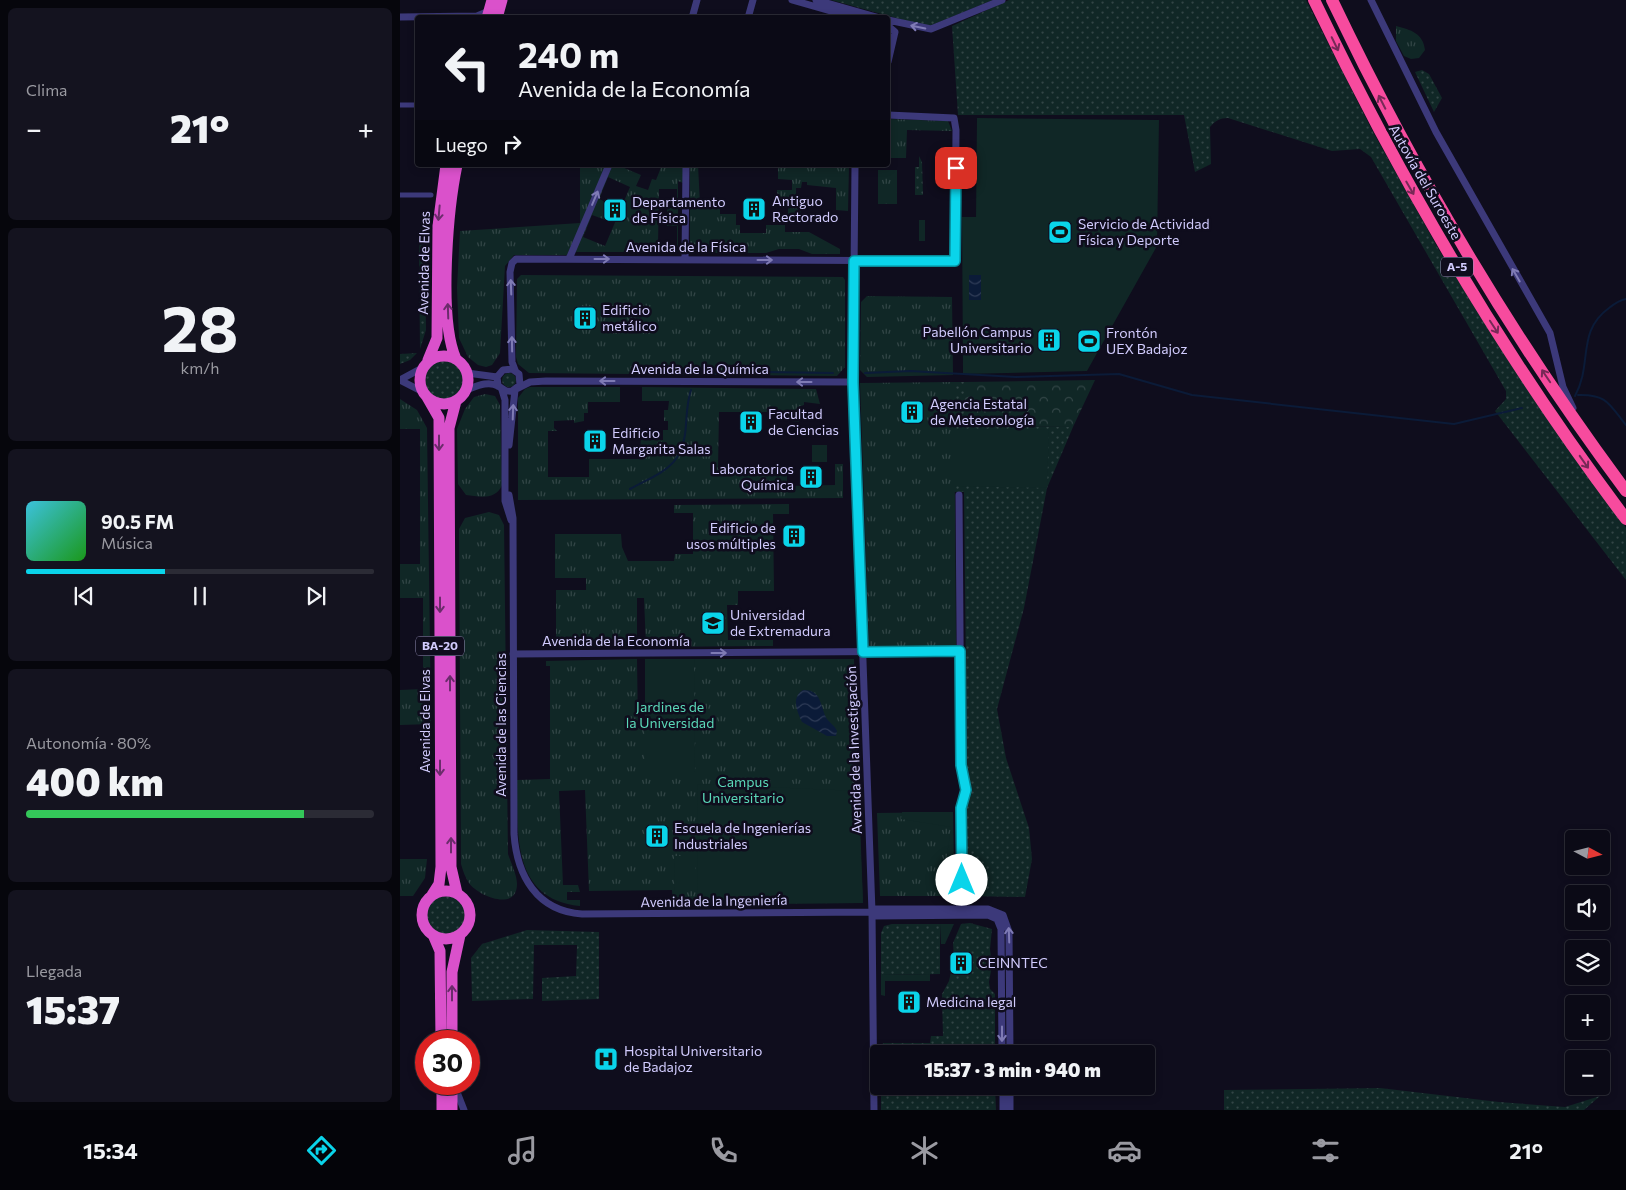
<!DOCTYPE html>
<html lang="es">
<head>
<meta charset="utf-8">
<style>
  body { margin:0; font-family:Commissioner,sans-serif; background:#14131f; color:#f1f3f6; height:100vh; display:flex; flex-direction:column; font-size:19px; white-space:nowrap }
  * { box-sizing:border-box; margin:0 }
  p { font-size:16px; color:#9a9aa1 }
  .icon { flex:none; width:28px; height:28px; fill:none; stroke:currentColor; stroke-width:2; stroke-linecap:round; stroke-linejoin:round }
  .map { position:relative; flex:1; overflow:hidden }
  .details { display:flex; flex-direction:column; gap:8px; padding:8px; background:#06060c; width:400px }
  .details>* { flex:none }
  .top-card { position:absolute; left:15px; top:15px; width:475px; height:152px; border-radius:5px; box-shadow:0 2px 8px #0003,0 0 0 1px #2b2b35; background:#0b0a16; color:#f1f3f6; overflow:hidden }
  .needle { width:32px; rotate:97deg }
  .tools { position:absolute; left:1165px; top:830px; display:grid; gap:10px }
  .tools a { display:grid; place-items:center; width:45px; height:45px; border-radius:5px; background:#0b0a16; box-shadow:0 2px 8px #0003,0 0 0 1px #2b2b35; font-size:25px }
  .speed { position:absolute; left:15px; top:1030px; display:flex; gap:10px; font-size:25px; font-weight:700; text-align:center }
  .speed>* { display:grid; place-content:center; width:65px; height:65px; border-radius:50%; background:#0b0a16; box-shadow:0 2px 8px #0003,0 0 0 1px #2b2b35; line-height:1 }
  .speed .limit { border:8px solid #d22; background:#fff; color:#111 }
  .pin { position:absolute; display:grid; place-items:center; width:42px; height:42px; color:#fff; margin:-21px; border-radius:10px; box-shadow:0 2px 8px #0006 }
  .me { position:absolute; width:55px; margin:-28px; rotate:0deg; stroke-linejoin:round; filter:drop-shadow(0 0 4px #0008) }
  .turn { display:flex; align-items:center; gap:18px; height:105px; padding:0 20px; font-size:22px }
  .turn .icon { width:65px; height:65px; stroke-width:2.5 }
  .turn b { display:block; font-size:35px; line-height:42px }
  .then { display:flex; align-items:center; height:48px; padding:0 20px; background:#0003; gap:10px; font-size:19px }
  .big { font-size:38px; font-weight:800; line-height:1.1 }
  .details .tile { flex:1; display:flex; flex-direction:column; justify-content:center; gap:8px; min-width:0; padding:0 18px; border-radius:8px; background:#14131f }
  .details .dial { align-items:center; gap:0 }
  .dial b { font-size:65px; line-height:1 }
  .song { display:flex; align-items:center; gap:15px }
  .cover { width:60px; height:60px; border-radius:8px; background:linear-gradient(135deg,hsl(190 70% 55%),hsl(120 70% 35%)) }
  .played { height:5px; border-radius:2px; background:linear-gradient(90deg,#0ad4ea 40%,#2b2b35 40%) }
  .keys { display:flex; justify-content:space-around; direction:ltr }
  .heat { display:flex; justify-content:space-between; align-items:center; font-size:28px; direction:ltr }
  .charge { height:8px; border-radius:4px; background:linear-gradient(90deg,#34c759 80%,#2b2b35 0) }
  .trip { position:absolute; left:470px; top:1045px; width:285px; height:50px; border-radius:5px; background:#0b0a16; box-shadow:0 2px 8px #0003,0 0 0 1px #2b2b35; font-weight:800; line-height:50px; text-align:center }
  .menu { display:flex; height:80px; justify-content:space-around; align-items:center; background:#040409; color:#9a9aa1 }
  .menu .icon { width:35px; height:35px }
  .menu .current { color:#0ad4ea }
  .menu b { font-size:22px; color:#f1f3f6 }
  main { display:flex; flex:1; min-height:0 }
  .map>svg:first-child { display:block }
  .grass { fill:url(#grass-dots) }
  .forest { fill:url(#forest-crowns) }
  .park { fill:url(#park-tufts); fill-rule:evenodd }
  .garden { fill:#102726 }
  .water { fill:url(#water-waves) }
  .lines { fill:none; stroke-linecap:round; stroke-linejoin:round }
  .stream { stroke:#0b1b38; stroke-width:2 }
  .pedestrian { stroke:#3c397a; stroke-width:5 }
  .minor { stroke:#3c397a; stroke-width:7 }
  .trunk { stroke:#da51cb; stroke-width:11 }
  .motorway { stroke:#f74b9e; stroke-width:12 }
  .oneway { stroke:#7f7bb5 }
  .oneway2 { stroke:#772957 }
  .oneway3 { stroke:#6a2c6b }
  .route-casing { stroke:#068a98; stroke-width:12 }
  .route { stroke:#0ad4ea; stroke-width:9 }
  .labels { text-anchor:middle; stroke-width:5; stroke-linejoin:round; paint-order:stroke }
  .shield { fill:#0f0d1d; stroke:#9792ba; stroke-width:1 }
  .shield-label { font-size:12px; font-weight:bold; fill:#d1cbfd }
  .street-label { font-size:14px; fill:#d1cbfd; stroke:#0f0d1d }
  .poi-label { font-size:14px; fill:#d1cbfd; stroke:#0f0d1d; text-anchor:start }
  .park-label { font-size:14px; fill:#5bd9b9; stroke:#0f0d1d }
</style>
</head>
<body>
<main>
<section class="details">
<div class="tile"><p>Clima</p>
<div class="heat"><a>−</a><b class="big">21°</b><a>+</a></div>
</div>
<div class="tile dial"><b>28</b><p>km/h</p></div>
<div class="tile">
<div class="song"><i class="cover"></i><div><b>90.5 FM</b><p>Música</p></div></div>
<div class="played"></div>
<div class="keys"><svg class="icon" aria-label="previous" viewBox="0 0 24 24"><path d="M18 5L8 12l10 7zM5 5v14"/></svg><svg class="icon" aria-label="pause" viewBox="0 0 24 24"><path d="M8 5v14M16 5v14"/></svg><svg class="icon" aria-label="next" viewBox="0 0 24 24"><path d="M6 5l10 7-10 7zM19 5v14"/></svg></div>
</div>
<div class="tile"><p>Autonomía · 80%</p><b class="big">400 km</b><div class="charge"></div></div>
<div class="tile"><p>Llegada</p><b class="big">15:37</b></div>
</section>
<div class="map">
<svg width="1226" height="1110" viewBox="0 0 1226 1110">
  <defs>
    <pattern id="grass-dots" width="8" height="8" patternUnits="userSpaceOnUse" patternTransform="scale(1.25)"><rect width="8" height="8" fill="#102726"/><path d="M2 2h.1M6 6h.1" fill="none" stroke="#324546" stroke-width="1.8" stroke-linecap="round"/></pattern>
    <pattern id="forest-crowns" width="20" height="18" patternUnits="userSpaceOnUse" patternTransform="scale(1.25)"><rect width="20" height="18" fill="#102726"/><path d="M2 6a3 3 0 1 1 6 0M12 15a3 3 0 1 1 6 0" fill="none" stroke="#324546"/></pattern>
    <pattern id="park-tufts" width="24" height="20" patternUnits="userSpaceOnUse" patternTransform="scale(1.25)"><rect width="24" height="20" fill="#102726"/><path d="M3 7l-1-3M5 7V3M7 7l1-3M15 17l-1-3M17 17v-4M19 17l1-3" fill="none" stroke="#324546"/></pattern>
    <pattern id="water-waves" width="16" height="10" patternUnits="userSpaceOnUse" patternTransform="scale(1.25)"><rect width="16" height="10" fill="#0b1b38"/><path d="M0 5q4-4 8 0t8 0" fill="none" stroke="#2e3b56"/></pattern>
  </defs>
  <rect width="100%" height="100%" fill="#0f0d1d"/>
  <!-- grass -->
  <path class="grass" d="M431,0H593L532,25L525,26Z
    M609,0H906L973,132L1039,250L1110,363L1226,528V580L1095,411L1106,399V391L971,157L960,149L932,151L828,118C820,118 815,121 810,127L811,164L795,172L784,115H558L552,26Z
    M1022,70L1029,74L1042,98L1034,112L1015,72Z
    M519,156L522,162L523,195H515V167H519Z
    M22,210H28L25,257L26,330L20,349L19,251Z
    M17,353L10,360L0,364V354Z
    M23 380a20 20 0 1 1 40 0a20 20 0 1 1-40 0Z
    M102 380a7 7 0 1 1 14 0a7 7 0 1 1-14 0Z
    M554,382H564V426L673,427L647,488L624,608L597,709L606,758L629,828L632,859L625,897L567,896V807L572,789L567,771L564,492H554Z
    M26 915a20 20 0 1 1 40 0a20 20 0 1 1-40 0Z
    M570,923L592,929L590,949L592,965L589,982L590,989L595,994V1054H481L483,1043H530L531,1036H543L542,994L549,981L554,958L553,943L561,924Z
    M492,924H540V974L481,975V933L484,926Z
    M127,930L199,932V999L142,1001V978L176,976L177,945H134L133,999L72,1001L71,958L82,944Z
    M481,1086H595L596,1110H481Z
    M980,1088L1099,1102L1165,1107L1200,1096L1184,1110H824V1090Z"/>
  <!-- forest -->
  <path class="forest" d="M695,380L673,427L564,426V382Z"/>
  <!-- park -->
  <path class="park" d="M996,26C1011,30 1023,33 1025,50L1019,58L1011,59L1004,56L996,41Z
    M488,119L548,121L552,131L507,130L506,158H488Z
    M180,165H207L167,255H114L105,266L100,353L92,365L86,367L78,365L68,357L59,338L57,288L60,231L180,223Z
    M212,165H217L241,175L236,186L248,190L252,179L256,180L262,165H283V183L278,181V246H283V252H175ZM208,177L230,187L205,246L183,237L192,215L206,220L212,205L199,199ZM259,189H277V208H267V226H277V245H258Z
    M290,165H298L300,204H320V214H336V225H340V233H366V225H385V232H409L440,249V254H412L399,249H379L366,253H290Z
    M378,165H449L448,211L436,210V188L407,185V182H402L401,188H396V203L401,204V214H388V203H377V190H392V180L378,179Z
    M478,170H497V204H478Z
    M121,275L443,277L445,280V367L437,376L129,373L118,364L116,357L117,279Z
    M467,296L552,297L553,375L467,377L460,370L461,302Z
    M554,382L556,646L469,648L460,383Z
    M130,387H220V402H188V413H184V421L174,423V420L154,421V428L157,431H148V477H189V459H240L241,430H246V440H263V430H268V421H264V410H268L269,401H242V387L416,389L420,404L404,402V405L398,407L399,422L383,420V412H319L318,469L382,470L387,468V486L435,485V464H443V498L118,500V398L125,389Z
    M85,394L95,396L100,405L102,485C96,500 80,497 66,495L58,484L57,429L65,409L74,397Z
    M0,399L17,410L27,428L31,724L0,725V690L23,689V598H0V564H20V429H0Z
    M389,504V514H373L374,591H338V605H327L328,640H373V646L246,647L244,598H237V647L156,646V590H186V578H155V534H221L222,547L228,561H274L275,554H293V513H274V505Z
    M89,512L99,515L104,525L108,854C111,863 117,875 117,884C117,912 78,896 69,883C65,877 63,871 61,864L59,529L65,518Z
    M237,659L238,728L245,729V659H454L463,903L273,905L272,890L189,891L185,790L159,791L163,885H178L180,892H167V900H180V906C111,899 118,833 117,780L150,779V666H146V661Z
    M553,812L554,896H480L477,813Z
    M0,859H27L25,878L13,896H0Z"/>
  <!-- garden -->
  <path class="garden" d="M577,118L759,120L757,246L687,371L563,374L562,217H576Z
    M519,220H525V241H519Z
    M554,429L649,430L647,488L554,486Z
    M412,445H427V462H412Z
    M245,659H294L295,772H245Z
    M298,784L458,791L463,903L297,904Z
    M502,812H553L554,886L548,885L547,889H542L551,827L501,819Z
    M274,856H295V891H275Z
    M540,924H554L545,944H541Z
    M530,974V981H485V996L481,995V975Z"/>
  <!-- water -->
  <path class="water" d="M569,275H581V300H569Z
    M403,690C422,689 420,707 427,719C430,723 435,726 437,731L436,736H427L402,722C397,712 391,697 403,690Z"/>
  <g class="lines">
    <!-- stream -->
    <path class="stream" d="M358,372L433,373
      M465,373L510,371L616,377L719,374L792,395L1054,424L1122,408
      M306,374L349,372
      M1178,395C1207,394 1209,404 1226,425
      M1175,396C1193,363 1176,332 1209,308C1214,304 1220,300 1226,299
      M230,489C263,471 284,467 286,424C287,412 287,402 291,390"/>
    <!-- pedestrian -->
    <path class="pedestrian" d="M0,105H18
      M0,195H31"/>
    <!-- minor -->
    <path class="minor" d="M392,0L455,18
      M416,0L480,18
      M971,0L1036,132L1150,333L1163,387L1173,408
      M0,17L77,16L89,11
      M292,18L297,0
      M348,18L353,0
      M488,20L531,29L602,0
      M488,26L495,32L488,62
      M455,165L453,382L472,912L474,1110
      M169,259L209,165
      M285,259L286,165
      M115,370L112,362L110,272L112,263L116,259L555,261L556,130L554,118L488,115
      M67,373L97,377
      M0,380L23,392
      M0,380L22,368
      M118,388L130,382L146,381L453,382
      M66,390C75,387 88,380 98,386C104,389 104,392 112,391L120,385L119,374L112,369L103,370L97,377L98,386
      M102,390L105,400V501L111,520
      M109,445L115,390
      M109,495L113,518L114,834C117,876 137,911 182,914L472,912
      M559,495L561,765L566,790L561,808L562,909
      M113,654L560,651
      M472,909H588L603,915L609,932L610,1054
      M472,916L588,915L597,919L601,929L602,1054
      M603,1086V1110
      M610,1086V1110
      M55,1087L64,1110"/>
    <!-- trunk -->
    <path class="trunk" d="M87,18L92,0
      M97,18L102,0
      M20 380a24 24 0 1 1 48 0a24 24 0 1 1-48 0Z
      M56,359C38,319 48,208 57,165
      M28,360L37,338L38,226L46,165
      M27,397L39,418L41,867L39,884L32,895
      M56,401L49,428L51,867L57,893
      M22 915a24 24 0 1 1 48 0a24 24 0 1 1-48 0Z
      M34,937L40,951L41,1041
      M52,1041V972L60,935
      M42,1084V1110
      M52,1084V1110"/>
    <!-- motorway -->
    <path class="motorway" d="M914,0C1001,182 1104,357 1226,519
      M932,0C1014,172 1112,338 1226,491"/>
  </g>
  <!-- one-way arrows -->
  <defs><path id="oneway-shaft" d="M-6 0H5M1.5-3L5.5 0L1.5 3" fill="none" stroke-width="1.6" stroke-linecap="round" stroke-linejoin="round" transform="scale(1.25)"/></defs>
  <g class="oneway">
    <use href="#oneway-shaft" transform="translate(518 27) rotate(-168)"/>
    <use href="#oneway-shaft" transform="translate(195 198) rotate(-67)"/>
    <use href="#oneway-shaft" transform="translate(202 259)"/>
    <use href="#oneway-shaft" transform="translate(365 260)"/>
    <use href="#oneway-shaft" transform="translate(1116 275) rotate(-120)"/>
    <use href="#oneway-shaft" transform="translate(111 287) rotate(-92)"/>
    <use href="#oneway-shaft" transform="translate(112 344) rotate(-91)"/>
    <use href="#oneway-shaft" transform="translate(207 381) rotate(-180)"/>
    <use href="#oneway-shaft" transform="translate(404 382) rotate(-180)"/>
    <use href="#oneway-shaft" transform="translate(113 412) rotate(-88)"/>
    <use href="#oneway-shaft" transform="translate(319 653)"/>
    <use href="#oneway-shaft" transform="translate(609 935) rotate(-92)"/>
    <use href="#oneway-shaft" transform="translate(602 1034) rotate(90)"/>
  </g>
  <g class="oneway2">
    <use href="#oneway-shaft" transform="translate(935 44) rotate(64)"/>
    <use href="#oneway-shaft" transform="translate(982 102) rotate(-117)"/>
    <use href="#oneway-shaft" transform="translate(1010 188) rotate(60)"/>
    <use href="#oneway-shaft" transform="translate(1094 327) rotate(57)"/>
    <use href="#oneway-shaft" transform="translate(1146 376) rotate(-124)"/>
    <use href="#oneway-shaft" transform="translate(1184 462) rotate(55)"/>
  </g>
  <g class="oneway3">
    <use href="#oneway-shaft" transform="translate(39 213) rotate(95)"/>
    <use href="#oneway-shaft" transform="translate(48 311) rotate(-92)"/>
    <use href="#oneway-shaft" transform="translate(39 443) rotate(90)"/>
    <use href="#oneway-shaft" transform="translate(40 605) rotate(90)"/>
    <use href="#oneway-shaft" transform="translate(50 683) rotate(-90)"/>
    <use href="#oneway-shaft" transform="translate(40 768) rotate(90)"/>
    <use href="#oneway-shaft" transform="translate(51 845) rotate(-90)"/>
    <use href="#oneway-shaft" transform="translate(52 993) rotate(-90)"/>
  </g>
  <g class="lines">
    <!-- route casing -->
    <g class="route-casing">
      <path id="route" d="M556,168L555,261H454L453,382L463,652L560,651L561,765L566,790L561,808L562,880"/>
    </g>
    <!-- route -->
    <use href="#route" class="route"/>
  </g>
  <!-- icons -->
  <defs>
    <g id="building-square" transform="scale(1.25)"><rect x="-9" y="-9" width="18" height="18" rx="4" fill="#0ad4ea" stroke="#0f0d1d"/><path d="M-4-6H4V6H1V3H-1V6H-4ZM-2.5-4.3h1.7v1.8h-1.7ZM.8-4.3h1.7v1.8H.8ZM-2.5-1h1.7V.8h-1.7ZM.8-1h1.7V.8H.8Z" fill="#111"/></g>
    <g id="stadium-square" transform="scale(1.25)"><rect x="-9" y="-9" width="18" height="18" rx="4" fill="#0ad4ea" stroke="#0f0d1d"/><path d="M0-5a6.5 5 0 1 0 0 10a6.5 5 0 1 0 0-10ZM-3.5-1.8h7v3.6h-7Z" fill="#111"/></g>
    <g id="university-square" transform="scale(1.25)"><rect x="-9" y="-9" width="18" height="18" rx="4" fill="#0ad4ea" stroke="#0f0d1d"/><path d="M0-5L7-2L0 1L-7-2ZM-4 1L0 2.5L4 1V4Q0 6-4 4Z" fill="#111"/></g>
    <g id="hospital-square" transform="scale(1.25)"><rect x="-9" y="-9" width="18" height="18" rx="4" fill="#0ad4ea" stroke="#0f0d1d"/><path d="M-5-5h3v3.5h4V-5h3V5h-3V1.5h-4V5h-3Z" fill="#111"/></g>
  </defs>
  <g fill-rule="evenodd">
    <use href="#building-square" x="354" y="209"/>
    <use href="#building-square" x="215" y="210"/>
    <use href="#stadium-square" x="660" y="232"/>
    <use href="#building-square" x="185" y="318"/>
    <use href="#building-square" x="649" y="340"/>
    <use href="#stadium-square" x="689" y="341"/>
    <use href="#building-square" x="512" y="412"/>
    <use href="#building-square" x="351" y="422"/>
    <use href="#building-square" x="195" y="441"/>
    <use href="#building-square" x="411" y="477"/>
    <use href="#building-square" x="394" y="536"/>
    <use href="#university-square" x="313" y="623"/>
    <use href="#building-square" x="257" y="836"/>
    <use href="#building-square" x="561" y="963"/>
    <use href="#building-square" x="509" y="1002"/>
    <use href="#hospital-square" x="206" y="1059"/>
  </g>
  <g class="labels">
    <!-- shield labels -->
    <g class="shield">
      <rect x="1041" y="257.5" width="32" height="19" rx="4"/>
      <rect x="16" y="636.5" width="48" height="19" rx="4"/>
    </g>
    <g class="shield-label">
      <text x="1057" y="271">A-5</text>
      <text x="40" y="650">BA-20</text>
    </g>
    <!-- street labels -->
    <g class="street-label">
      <text transform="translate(1025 182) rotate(60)" y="5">Autovía del Suroeste</text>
      <text x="286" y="252">Avenida de la Física</text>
      <text transform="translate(24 263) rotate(-89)" y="5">Avenida de Elvas</text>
      <text x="300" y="374">Avenida de la Química</text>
      <text x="216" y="646">Avenida de la Economía</text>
      <text transform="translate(25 721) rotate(-90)" y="5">Avenida de Elvas</text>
      <text transform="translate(101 725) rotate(-90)" y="5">Avenida de las Ciencias</text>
      <text transform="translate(454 750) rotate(-92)" y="5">Avenida de la Investigación</text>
      <text transform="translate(314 901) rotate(-1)" y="5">Avenida de la Ingeniería</text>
    </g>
    <!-- poi labels -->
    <g class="poi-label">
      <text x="372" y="206">Antiguo<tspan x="372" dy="16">Rectorado</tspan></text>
      <text x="232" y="207">Departamento<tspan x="232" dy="16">de Física</tspan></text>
      <text x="678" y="229">Servicio de Actividad<tspan x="678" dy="16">Física y Deporte</tspan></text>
      <text x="202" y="315">Edificio<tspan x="202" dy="16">metálico</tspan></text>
      <text x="632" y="337" text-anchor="end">Pabellón Campus<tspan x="632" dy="16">Universitario</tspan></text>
      <text x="706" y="338">Frontón<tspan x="706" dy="16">UEX Badajoz</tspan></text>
      <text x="530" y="409">Agencia Estatal<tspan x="530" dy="16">de Meteorología</tspan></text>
      <text x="368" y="419">Facultad<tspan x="368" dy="16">de Ciencias</tspan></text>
      <text x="212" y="438">Edificio<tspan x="212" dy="16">Margarita Salas</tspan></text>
      <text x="394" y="474" text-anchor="end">Laboratorios<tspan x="394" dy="16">Química</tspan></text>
      <text x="376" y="533" text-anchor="end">Edificio de<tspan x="376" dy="16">usos múltiples</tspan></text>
      <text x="330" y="620">Universidad<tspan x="330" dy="16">de Extremadura</tspan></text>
      <text x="274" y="833">Escuela de Ingenierías<tspan x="274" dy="16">Industriales</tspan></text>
      <text x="578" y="968">CEINNTEC</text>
      <text x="526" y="1007">Medicina legal</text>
      <text x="224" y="1056">Hospital Universitario<tspan x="224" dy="16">de Badajoz</tspan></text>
    </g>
    <!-- park labels -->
    <g class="park-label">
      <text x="270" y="712">Jardines de<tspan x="270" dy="16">la Universidad</tspan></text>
      <text x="343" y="787">Campus<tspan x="343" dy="16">Universitario</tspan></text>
    </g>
  </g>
</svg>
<div class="tools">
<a><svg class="needle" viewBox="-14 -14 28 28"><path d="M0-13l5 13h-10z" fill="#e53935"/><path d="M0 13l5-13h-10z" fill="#9a9aa1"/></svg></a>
<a><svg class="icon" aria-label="sound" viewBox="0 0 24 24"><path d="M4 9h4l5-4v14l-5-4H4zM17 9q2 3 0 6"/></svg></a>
<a><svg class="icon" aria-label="layers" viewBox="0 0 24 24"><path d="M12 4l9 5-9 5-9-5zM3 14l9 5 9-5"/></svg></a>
<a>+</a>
<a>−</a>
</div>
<div class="speed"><div class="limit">30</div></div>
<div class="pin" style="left:556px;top:168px;background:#d93025"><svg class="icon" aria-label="arrive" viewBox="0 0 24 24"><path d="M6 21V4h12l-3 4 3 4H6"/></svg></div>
<svg class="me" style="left:562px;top:880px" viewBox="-20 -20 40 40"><circle r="19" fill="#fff"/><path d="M0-13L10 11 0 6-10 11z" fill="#0ad4ea"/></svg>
<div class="trip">15:37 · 3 min · 940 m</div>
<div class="top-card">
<div class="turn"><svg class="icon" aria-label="left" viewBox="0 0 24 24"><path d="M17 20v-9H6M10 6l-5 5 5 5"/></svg><div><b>240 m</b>Avenida de la Economía</div></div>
<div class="then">Luego<svg class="icon" aria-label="right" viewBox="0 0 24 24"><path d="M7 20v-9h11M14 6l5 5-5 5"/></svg></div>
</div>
</div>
</main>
<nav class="menu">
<b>15:34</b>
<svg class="icon current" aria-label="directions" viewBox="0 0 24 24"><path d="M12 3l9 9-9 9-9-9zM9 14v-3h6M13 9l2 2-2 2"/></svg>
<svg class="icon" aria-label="music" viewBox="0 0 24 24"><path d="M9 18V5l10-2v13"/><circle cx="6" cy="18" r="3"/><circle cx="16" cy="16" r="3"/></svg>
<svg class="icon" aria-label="phone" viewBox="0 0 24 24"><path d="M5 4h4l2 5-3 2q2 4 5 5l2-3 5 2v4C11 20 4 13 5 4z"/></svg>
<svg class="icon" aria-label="climate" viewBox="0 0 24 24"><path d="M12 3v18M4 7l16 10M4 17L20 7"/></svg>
<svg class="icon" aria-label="car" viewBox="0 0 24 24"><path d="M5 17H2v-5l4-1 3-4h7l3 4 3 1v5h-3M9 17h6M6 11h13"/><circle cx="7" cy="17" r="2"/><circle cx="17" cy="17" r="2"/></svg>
<svg class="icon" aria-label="filters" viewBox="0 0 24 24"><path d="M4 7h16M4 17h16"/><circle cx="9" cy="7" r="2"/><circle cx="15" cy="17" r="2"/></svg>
<b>21°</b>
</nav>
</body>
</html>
